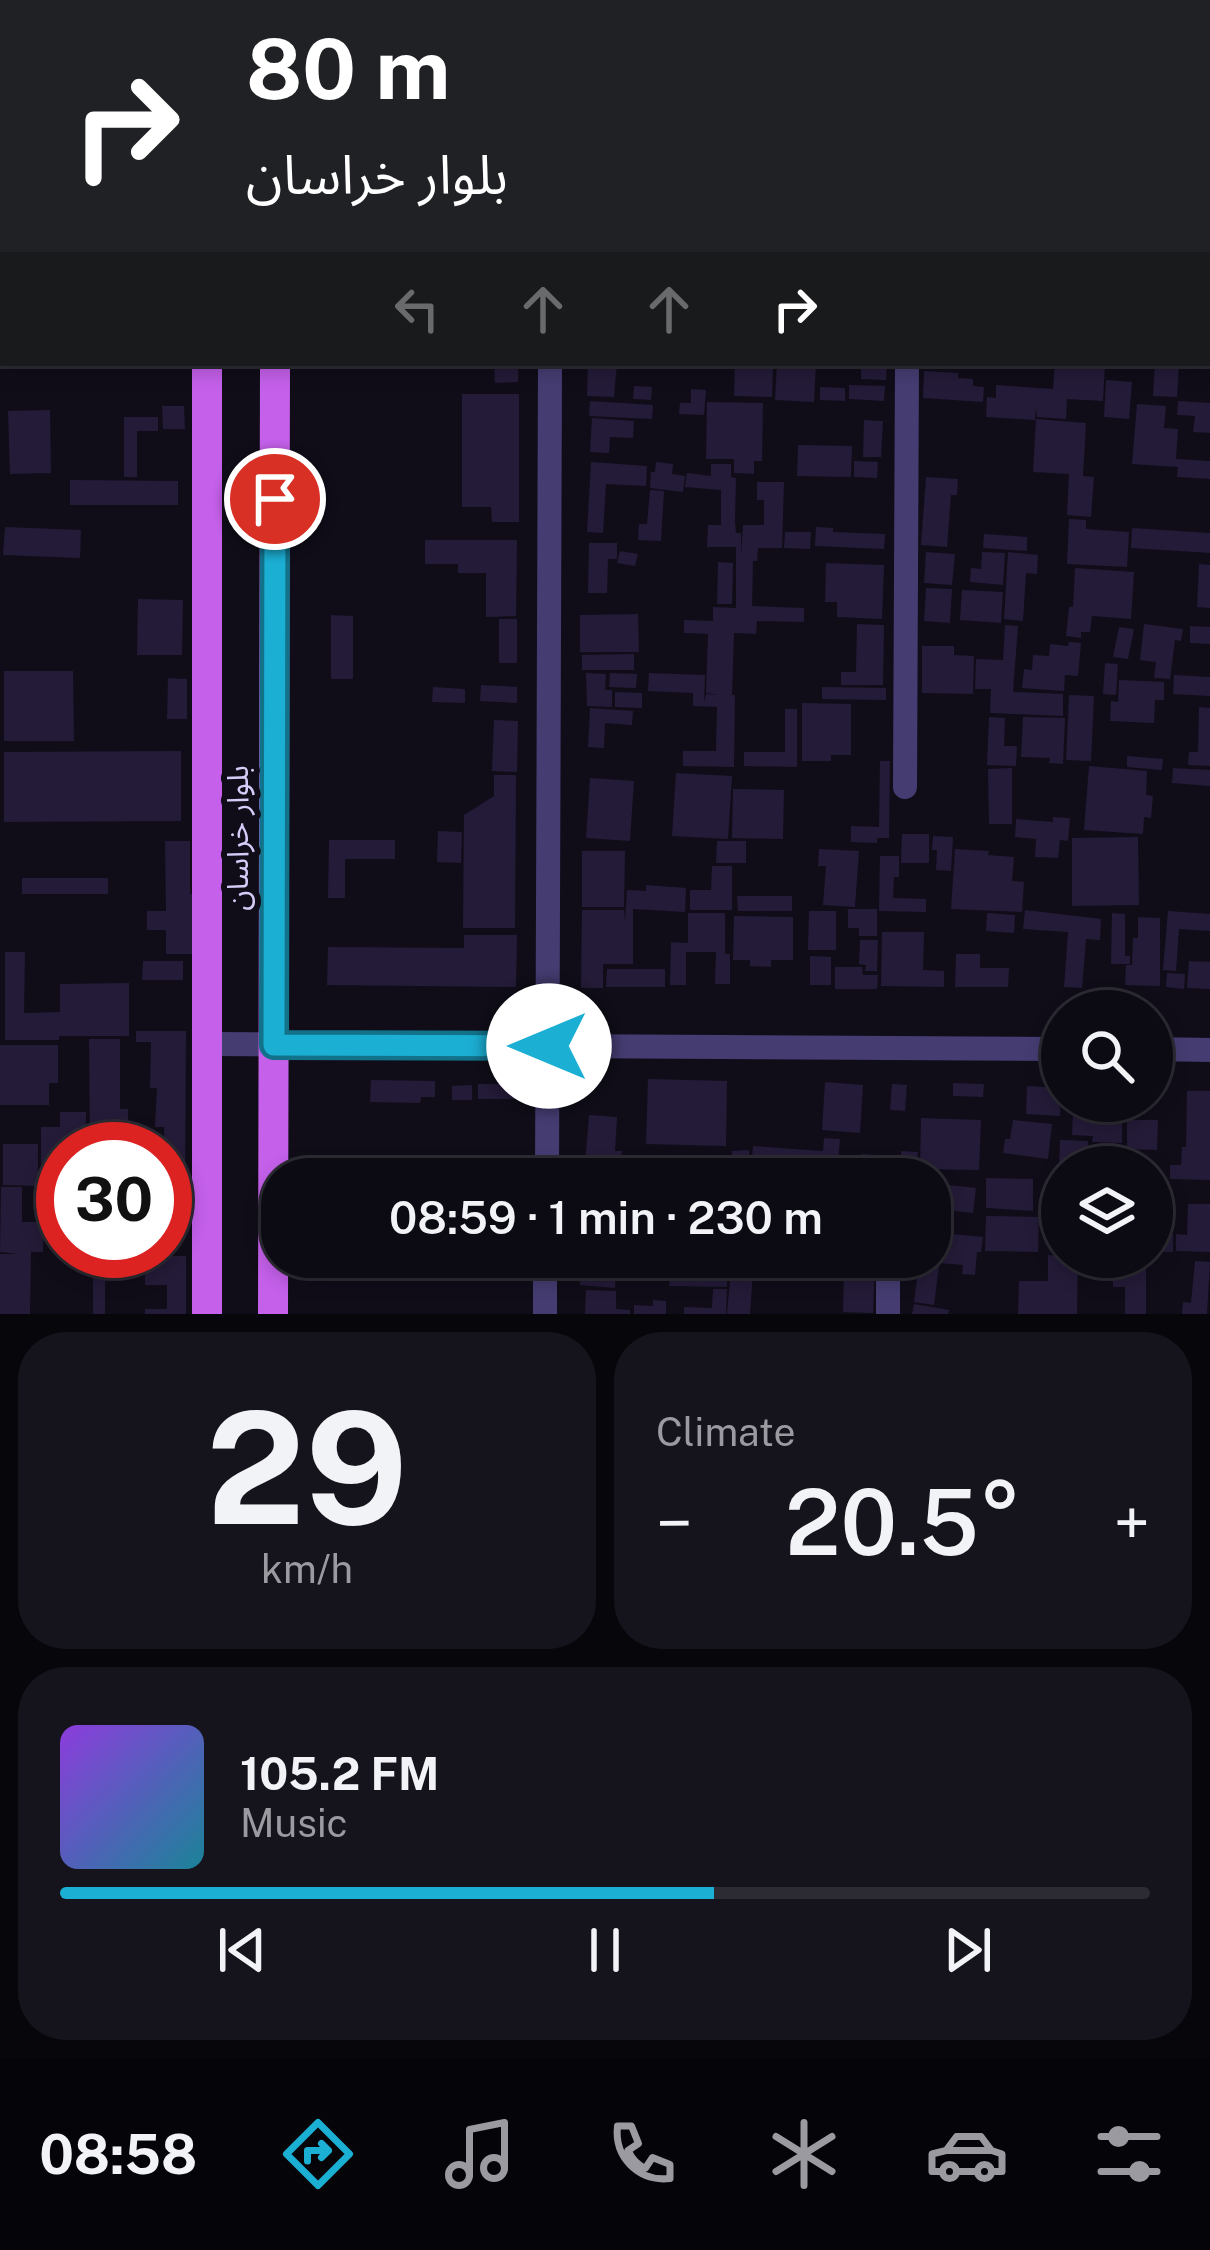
<!DOCTYPE html>
<html lang="en">
<head>
<meta charset="utf-8">
<style>
  body { margin:0; font-family:"Public Sans","Noto Sans Arabic",sans-serif; background:#15131c; color:#f1f3f6; height:100vh; display:flex; flex-direction:column; font-size:45px; white-space:nowrap }
  * { box-sizing:border-box; margin:0 }
  p { font-size:39px; color:#9a9aa0 }
  .icon { flex:none; width:66px; height:66px; fill:none; stroke:currentColor; stroke-width:2; stroke-linecap:round; stroke-linejoin:round }
  .map { position:relative; height:1314px; overflow:hidden }
  .side { display:flex; flex-direction:column; gap:18px; padding:18px; background:#07060a; flex:1 }
  .side>* { flex:none }
  .guide { position:absolute; left:0px; top:0px; width:1212px; height:366px; box-shadow:0 6px 18px #0003,0 0 0 3px #2c2b33; background:#202124; color:#fff; overflow:hidden }
  .fabs { position:absolute; left:1041px; top:990px; display:grid; gap:24px }
  .fabs a { display:grid; place-items:center; width:132px; height:132px; border-radius:50%; background:#0c0a13; box-shadow:0 6px 18px #0003,0 0 0 3px #2c2b33; font-size:60px }
  .speed { position:absolute; left:36px; top:1122px; display:flex; gap:24px; font-size:60px; font-weight:700; text-align:center }
  .speed>* { display:grid; place-content:center; width:156px; height:156px; border-radius:50%; background:#0c0a13; box-shadow:0 6px 18px #0003,0 0 0 3px #2c2b33; line-height:1 }
  .speed .limit { border:18px solid #d22; background:#fff; color:#111 }
  .pin { position:absolute; display:grid; place-items:center; width:102px; height:102px; color:#fff; margin:-51px; border:6px solid #fff; border-radius:50%; box-shadow:0 3px 12px #0007 }
  .me { position:absolute; width:132px; margin:-66px; rotate:270deg; stroke-linejoin:round; filter:drop-shadow(0 0 9px #0008) }
  .turn { display:flex; align-items:center; gap:42px; height:252px; padding:0 48px; font-size:54px }
  .turn .icon { width:156px; height:156px; stroke-width:2.5 }
  .turn b { display:block; font-size:84px; line-height:102px }
  .lanes { display:flex; align-items:center; height:114px; padding:0 48px; background:#0003; justify-content:center; gap:60px; direction:ltr }
  .lanes .off { opacity:.35 }
  .big { font-size:90px; font-weight:600; line-height:1.1 }
  .side .tile { flex:1; display:flex; flex-direction:column; justify-content:center; gap:18px; min-width:0; padding:0 42px; border-radius:48px; background:#15131c }
  .side .dial { align-items:center; gap:0 }
  .dial b { font-size:156px; line-height:1 }
  .song { display:flex; align-items:center; gap:36px }
  .cover { width:144px; height:144px; border-radius:18px; background:linear-gradient(135deg,hsl(270 70% 55%),hsl(190 70% 35%)) }
  .played { height:12px; border-radius:6px; background:linear-gradient(90deg,#1cafd4 60%,#2c2b33 60%) }
  .keys { display:flex; justify-content:space-around; direction:ltr }
  .heat { display:flex; justify-content:space-between; align-items:center; font-size:66px; direction:ltr }
  .side .tiles { flex:1; display:grid; gap:18px; grid-template-columns:1fr 1fr }
  .tile:last-child { grid-column:span 2 }
  .trip { position:absolute; left:261px; top:1158px; width:690px; height:120px; border-radius:48px; background:#0c0a13; box-shadow:0 6px 18px #0003,0 0 0 3px #2c2b33; font-weight:600; line-height:120px; text-align:center }
  .menu { display:flex; height:192px; justify-content:space-around; align-items:center; background:#050408; color:#9a9aa0 }
  .menu .icon { width:84px; height:84px }
  .menu .selected { color:#1cafd4 }
  .menu b { font-size:54px; color:#f1f3f6 }
  .map>svg:first-child { display:block }
  .building { fill:#241b38 }
  .lines { fill:none; stroke-linecap:round; stroke-linejoin:round }
  .minor { stroke:#453d72; stroke-width:24 }
  .major { stroke:#c460ea; stroke-width:30 }
  .route-casing { stroke:#12728a; stroke-width:30 }
  .route { stroke:#1cafd4; stroke-width:21 }
  .labels { text-anchor:middle; stroke-width:12; stroke-linejoin:round; paint-order:stroke }
  .street-label { font-size:30px; fill:#d5ccf8; stroke:#100d19 }
</style>
</head>
<body>
<div class="map">
<svg width="1210" height="1314" viewBox="0 0 1210 1314">
  <rect width="100%" height="100%" fill="#100d19"/>
  <!-- building -->
  <path class="building" d="M494,363H518V382L495,383Z
    M588,363H617L614,397L587,396Z
    M735,363L773,367L772,397L734,396Z
    M777,363H816L814,402L775,400Z
    M861,363H887L886,380L861,379Z
    M1055,363L1105,364L1103,401L1067,399L1066,419L1037,417L1036,408L1035,420L986,417L987,397L996,398V385L1053,389Z
    M1155,363H1179L1177,397L1153,396Z
    M924,371L958,373V378L973,379V386L984,387L983,402L923,398Z
    M1106,380L1132,382L1129,419L1104,417Z
    M849,385L885,386L884,401L849,399Z
    M634,386L652,387L651,400L633,399Z
    M820,387L845,388V401L820,400Z
    M691,389L706,390L704,415L679,414L680,403H691Z
    M462,394H519V522H492L491,507H462Z
    M590,401L653,405L652,419L589,416Z
    M1178,401L1210,403V433L1193,432L1195,416L1177,415Z
    M707,402L763,403L762,461H754V474L734,473V459H706Z
    M1137,404L1166,406L1164,428L1178,429L1176,459L1210,461V479L1177,477L1178,467L1132,464Z
    M162,406H184L185,429H163Z
    M50,410L51,473L10,474L8,411Z
    M124,417H158V431H137V477H124Z
    M592,418L634,421L633,438L610,437L609,453L590,452Z
    M1036,419L1086,423L1083,476L1094,477L1091,517L1067,515L1069,474L1033,472Z
    M864,420L883,421L881,457H863Z
    M798,445L852,446L851,477L797,476Z
    M854,461L878,462L877,478L854,477Z
    M591,462L647,466L646,486L606,484L603,533L587,532Z
    M656,462L673,464L672,474L685,476L683,492L650,488L651,472H655Z
    M711,464H731V477L736,478L735,521L736,533H741V555L743,525H764V500H757V482H784L782,548H758L757,561H753L752,606L804,608V622L757,621L756,634L734,633L732,695H735L734,767L683,766V751H716L717,707L693,706V693L648,691L649,673L705,675L704,702L706,694L719,695L706,693L708,634L684,633V620L713,621V607L736,608V547H707L708,525H721V490L685,487L687,473L711,476Z
    M926,477L958,479L957,495H951L947,547L921,545Z
    M70,480L178,481V505H70Z
    M650,490L664,491L661,541L638,540L639,524H647Z
    M1069,519L1086,520V529L1129,532L1127,567L1067,564Z
    M5,527L81,530L80,558L3,555Z
    M816,527L833,528V532L885,534L884,549L815,546Z
    M1132,528L1210,533V553L1131,548Z
    M785,532H811L810,549L784,548Z
    M984,534L1027,537V551L983,548Z
    M425,540H517L516,616L486,617V573H458V564H425Z
    M589,543H617V559H608L607,593H588Z
    M620,551L638,554L635,566L617,563Z
    M926,552L955,554L952,585L924,583Z
    M982,552L1005,553L1003,585L970,582L971,568L981,569Z
    M1008,552L1038,555L1037,574L1026,573L1023,621L1004,619Z
    M718,562L733,563L732,604H717Z
    M826,563L884,565L882,619L837,617V602H825Z
    M1199,564L1210,565V608L1197,607Z
    M1075,568L1134,572L1131,619L1092,616L1090,632H1081V638L1066,636L1069,607H1073Z
    M926,588L952,589L950,623L924,621Z
    M962,590L1003,592L1001,623L960,620Z
    M138,599L183,600L182,655H137Z
    M638,614L639,652H580V615Z
    M331,615L353,616V679H331Z
    M499,619H517V663H499Z
    M857,624L884,625L883,685H841V672H856Z
    M1144,624L1183,629L1181,641L1175,640L1170,679L1154,678L1156,662L1140,660Z
    M1005,625L1018,626L1013,692L1063,694V716L990,713L991,689H975L976,659L1003,660Z
    M1190,626L1210,627V644L1190,643Z
    M1119,627L1134,629L1128,659L1113,657Z
    M1069,642L1081,643L1078,676L1065,675L1064,691L1022,688L1024,669L1032,670L1033,655L1049,656L1050,644L1068,646Z
    M922,646H954V655L974,656L973,694L922,693Z
    M634,654V670H582V655Z
    M1105,663L1118,664L1116,695L1103,694Z
    M4,671H73L74,741H4Z
    M586,673L606,674L605,690H612V707L587,706Z
    M610,673L637,674L636,688L609,687Z
    M1174,675L1210,677V696L1173,694Z
    M168,678L187,679V719H167Z
    M1119,680L1164,682V700H1155L1154,723L1110,721L1111,701L1118,702Z
    M481,685L517,687V703L480,701Z
    M433,687L465,689V703L432,702Z
    M822,687L886,688V700L822,699Z
    M615,692L642,693V708L615,707Z
    M1069,695L1094,696L1091,761L1066,760L1068,718L1070,719L1068,717Z
    M802,703L851,704V755H831V761H802Z
    M1199,707L1210,708V766L1188,765L1189,752H1198Z
    M590,708L633,711L632,725L605,723L604,748L588,747Z
    M785,709H797V767L744,766V752H785Z
    M989,717L1005,718L1004,746H1017L1016,766L987,765Z
    M1023,717L1065,718L1063,764L1049,763L1050,758L1021,757Z
    M494,720L518,721L517,772L492,771Z
    M181,751V821L4,822V752Z
    M1127,756L1163,759L1162,770L1127,767Z
    M880,761H890L889,838H877V843L851,842V826L879,827Z
    M1089,766L1147,771L1146,795L1153,796L1151,818L1144,817L1143,834L1084,830Z
    M1012,768V824H989L988,769Z
    M1173,768L1210,770V786L1172,783Z
    M676,773L732,776L728,839L672,836Z
    M494,775H516L515,928H463L464,815L494,796Z
    M590,778L634,781L630,841L586,838Z
    M733,789L784,790L783,839L732,838Z
    M1053,817L1070,818L1068,841L1060,840L1058,858L1035,857L1036,839L1015,837L1016,819L1053,822Z
    M438,831L462,832L461,863L437,862Z
    M902,834H929V863H901Z
    M933,836L953,837L951,871L936,870L937,850H932Z
    M1138,837L1139,905L1072,906V838Z
    M329,840H395V859H345V898H328Z
    M165,841H190V894H194V954H166V930H147V911H166Z
    M717,841H746V863H716Z
    M819,849L859,851L855,907L823,905L826,866H818Z
    M955,849L989,851L988,855L1014,857L1012,881L1024,882L1022,912L951,909Z
    M582,851H625L624,907H582Z
    M880,856H899V877H894L893,898L926,899V912L879,911Z
    M712,866H732V910H690V890H711Z
    M22,878H108V894H22Z
    M646,885L686,888L685,912L633,909V964H603V988H581L582,910H624L625,920L627,890L646,891Z
    M737,896H792V911H738Z
    M848,909H877V936H859V928H848Z
    M1025,910L1101,919L1100,940L1086,939L1082,988L1064,987L1068,932L1023,929Z
    M809,911H836V950H808Z
    M1168,911L1210,914V931L1179,929L1176,971L1163,970Z
    M688,913H725V954H730V984H715L716,952H686V985H670L671,942L688,943Z
    M987,913L1015,915L1014,933L986,931Z
    M1112,913L1125,914V956H1130V964H1111Z
    M734,916L793,917V960H771V967L750,966V960H733Z
    M1138,917L1160,918V986L1125,985L1126,965H1132L1133,938H1138Z
    M882,932H924L923,970L944,971V987L881,986Z
    M464,935H517L516,987L327,985L328,947L464,948Z
    M860,940H878L877,971H865L866,965L859,964Z
    M5,952H25L24,1013L60,1012V984L129,983V1036H59V1040H5Z
    M956,954H980V968H1009L1008,987H955Z
    M810,956L831,957V985H810Z
    M143,961H183V980H142Z
    M1189,961L1210,962V989L1187,988Z
    M835,967H862L863,975H878L877,989H835Z
    M607,969H665V987H606Z
    M1167,973L1185,974L1184,989L1166,987Z
    M136,1031H186L185,1186L165,1185L164,1127H155L157,1088H150L151,1042H136Z
    M89,1039H120V1109H128V1149H90Z
    M0,1045H58V1083H49V1105H0Z
    M648,1079L727,1081L726,1146L646,1144Z
    M371,1080L435,1081V1097H421L420,1103L370,1102Z
    M825,1082L863,1085L860,1133L822,1130Z
    M953,1083L984,1084L983,1097L953,1096Z
    M478,1084H514V1099H478Z
    M892,1084L907,1085L905,1111L890,1110Z
    M472,1085V1100H452V1086Z
    M1027,1086L1061,1088L1060,1116L1026,1114Z
    M1187,1091H1210V1180L1170,1179V1165H1181L1182,1147H1186Z
    M60,1112H86V1149H63V1163H41V1127H60Z
    M1073,1112L1122,1113V1143L1092,1142L1093,1136L1072,1135Z
    M589,1115L617,1117L615,1151H622L620,1167L585,1165Z
    M921,1118L981,1120L979,1170L920,1169Z
    M1013,1120L1052,1124L1048,1159L1003,1153L1005,1139H1010Z
    M1127,1120H1158L1157,1150L1127,1149Z
    M824,1138L840,1139L837,1175L751,1169L753,1146L823,1151Z
    M1060,1140L1088,1141V1157L1098,1158V1167H1059Z
    M3,1144H38V1186L3,1185Z
    M749,1150L750,1179H732V1151Z
    M901,1151L918,1152L916,1177L861,1172L862,1154L901,1157Z
    M986,1178L1033,1179V1211L986,1208Z
    M930,1183L976,1188L973,1213L930,1208Z
    M1,1187H22V1222H44L43,1252H31L30,1314H0V1254H18L0,1252Z
    M1188,1204H1210V1252L1176,1251V1234L1187,1235Z
    M986,1216L1039,1217L1038,1252L985,1251Z
    M941,1233L983,1237L981,1252H977L975,1275L962,1274L963,1265L939,1263Z
    M1152,1233H1173V1252H1152Z
    M1048,1255L1078,1257L1077,1314H1018L1019,1281H1048Z
    M145,1256H186V1314H145V1309H167V1285H145Z
    M732,1257H754L750,1314H727Z
    M825,1257H879V1264L825,1262Z
    M1113,1257H1146V1314H1125V1287H1113Z
    M1195,1261L1210,1262L1207,1314H1182L1183,1302L1191,1303Z
    M93,1264H105V1314H93Z
    M714,1264L728,1265L727,1287L669,1286L670,1273L714,1274Z
    M919,1264L939,1266L934,1305L914,1302Z
    M581,1266L616,1269L615,1288L580,1285Z
    M844,1267L875,1268L873,1313L843,1312Z
    M713,1289H727L726,1314H684V1307L712,1308Z
    M586,1290L616,1291V1309L630,1310V1314H585Z
    M653,1300L666,1301V1314H634V1305L653,1306Z
    M914,1304L949,1310L948,1314H912Z"/>
  <g class="lines">
    <!-- minor -->
    <path class="minor" d="M555,0L694,3
      M831,0V3
      M1097,0V3
      M311,3L541,0
      M1209,7H1210
      M0,229H3
      M905,787L907,363
      M207,1044L1062,1049
      M1152,1049L1210,1050
      M547,1179L550,363
      M545,1314V1257
      M888,1314V1257"/>
    <!-- major -->
    <path class="major" d="M207,3V0
      M275,3V0
      M207,1314V363
      M273,1314L275,363"/>
  </g>
  <g class="lines">
    <!-- route casing -->
    <g class="route-casing">
      <path id="route" d="M275,499L274,1045L549,1046"/>
    </g>
    <!-- route -->
    <use href="#route" class="route"/>
  </g>
  <g class="labels">
    <!-- street labels -->
    <g class="street-label">
      <text transform="translate(238 838) rotate(-90)" y="10">بلوار خراسان</text>
    </g>
  </g>
</svg>
<div class="fabs">
<a><svg class="icon" aria-label="search" viewBox="0 0 24 24"><circle cx="10" cy="10" r="6"/><path d="M15 15l6 6"/></svg></a>
<a><svg class="icon" aria-label="layers" viewBox="0 0 24 24"><path d="M12 4l9 5-9 5-9-5zM3 14l9 5 9-5"/></svg></a>
</div>
<div class="speed"><div class="limit">30</div></div>
<div class="pin" style="left:275px;top:499px;background:#d93025"><svg class="icon" aria-label="arrive" viewBox="0 0 24 24"><path d="M6 21V4h12l-3 4 3 4H6"/></svg></div>
<svg class="me" style="left:549px;top:1046px" viewBox="-20 -20 40 40"><circle r="19" fill="#fff"/><path d="M0-13L10 11 0 6-10 11z" fill="#1cafd4"/></svg>
<div class="trip">08:59 · 1 min · 230 m</div>
<div class="guide">
<div class="turn"><svg class="icon" aria-label="right" viewBox="0 0 24 24"><path d="M7 20v-9h11M14 6l5 5-5 5"/></svg><div><b>80 m</b>بلوار خراسان</div></div>
<div class="lanes"><svg class="icon off" aria-label="left" viewBox="0 0 24 24"><path d="M17 20v-9H6M10 6l-5 5 5 5"/></svg><svg class="icon off" aria-label="ahead" viewBox="0 0 24 24"><path d="M12 20V5M6 11l6-6 6 6"/></svg><svg class="icon off" aria-label="ahead" viewBox="0 0 24 24"><path d="M12 20V5M6 11l6-6 6 6"/></svg><svg class="icon" aria-label="right" viewBox="0 0 24 24"><path d="M7 20v-9h11M14 6l5 5-5 5"/></svg></div>
</div>
</div>
<section class="side">
<div class="tiles">
<div class="tile dial"><b>29</b><p>km/h</p></div>
<div class="tile"><p>Climate</p>
<div class="heat"><a>−</a><b class="big">20.5°</b><a>+</a></div>
</div>
<div class="tile">
<div class="song"><i class="cover"></i><div><b>105.2 FM</b><p>Music</p></div></div>
<div class="played"></div>
<div class="keys"><svg class="icon" aria-label="previous" viewBox="0 0 24 24"><path d="M18 5L8 12l10 7zM5 5v14"/></svg><svg class="icon" aria-label="pause" viewBox="0 0 24 24"><path d="M8 5v14M16 5v14"/></svg><svg class="icon" aria-label="next" viewBox="0 0 24 24"><path d="M6 5l10 7-10 7zM19 5v14"/></svg></div>
</div>
</div>
</section>
<nav class="menu">
<b>08:58</b>
<svg class="icon selected" aria-label="directions" viewBox="0 0 24 24"><path d="M12 3l9 9-9 9-9-9zM9 14v-3h6M13 9l2 2-2 2"/></svg>
<svg class="icon" aria-label="music" viewBox="0 0 24 24"><path d="M9 18V5l10-2v13"/><circle cx="6" cy="18" r="3"/><circle cx="16" cy="16" r="3"/></svg>
<svg class="icon" aria-label="phone" viewBox="0 0 24 24"><path d="M5 4h4l2 5-3 2q2 4 5 5l2-3 5 2v4C11 20 4 13 5 4z"/></svg>
<svg class="icon" aria-label="climate" viewBox="0 0 24 24"><path d="M12 3v18M4 7l16 10M4 17L20 7"/></svg>
<svg class="icon" aria-label="car" viewBox="0 0 24 24"><path d="M5 17H2v-5l4-1 3-4h7l3 4 3 1v5h-3M9 17h6M6 11h13"/><circle cx="7" cy="17" r="2"/><circle cx="17" cy="17" r="2"/></svg>
<svg class="icon" aria-label="filters" viewBox="0 0 24 24"><path d="M4 7h16M4 17h16"/><circle cx="9" cy="7" r="2"/><circle cx="15" cy="17" r="2"/></svg>
</nav>
</body>
</html>
